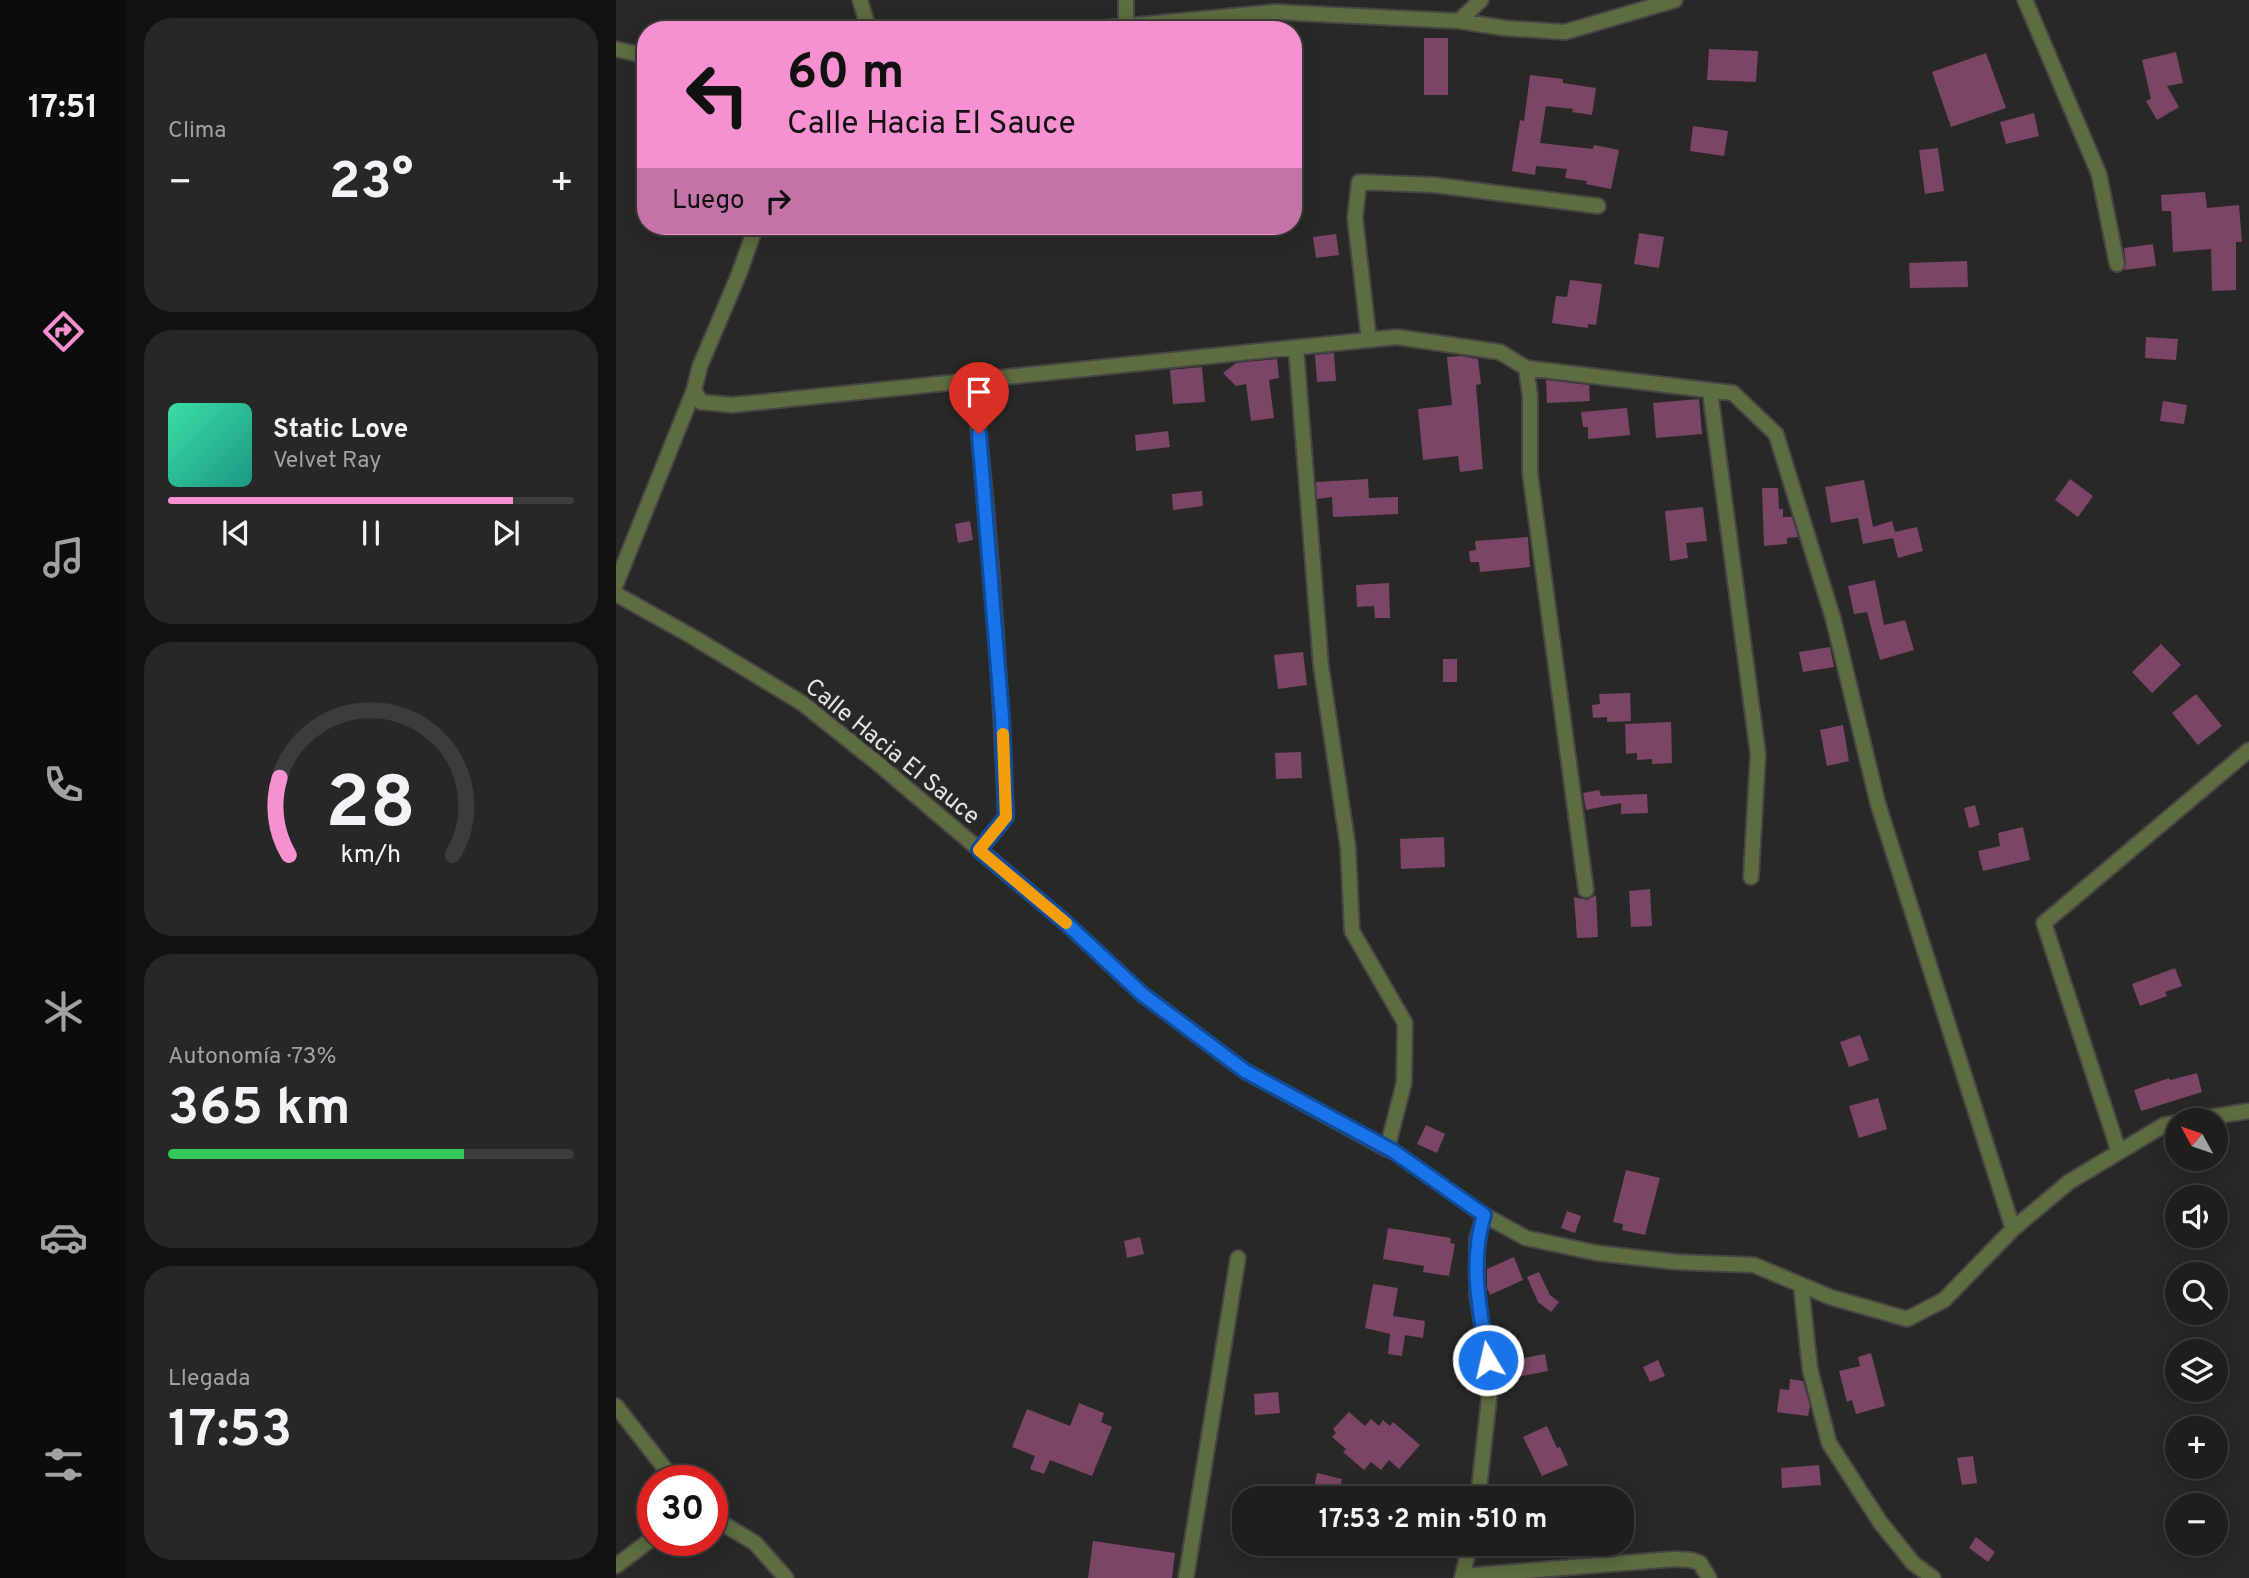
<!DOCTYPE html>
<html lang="es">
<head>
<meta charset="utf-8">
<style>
  body { margin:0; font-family:Overpass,sans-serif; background:#262726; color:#f1f3f6; height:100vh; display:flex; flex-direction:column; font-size:26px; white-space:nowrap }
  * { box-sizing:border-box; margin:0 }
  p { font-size:23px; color:#a1a2a4 }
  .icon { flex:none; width:38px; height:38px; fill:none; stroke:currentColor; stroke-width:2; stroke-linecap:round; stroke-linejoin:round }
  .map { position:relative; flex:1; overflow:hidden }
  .panel { display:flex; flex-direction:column; gap:18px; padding:18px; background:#101110; width:490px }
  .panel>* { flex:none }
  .guide { position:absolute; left:21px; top:21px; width:665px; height:214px; border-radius:28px; box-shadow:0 4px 18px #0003,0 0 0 2px #3c3d3b; background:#f690d0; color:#111; overflow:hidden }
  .needle { width:46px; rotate:310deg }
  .controls { position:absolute; left:1549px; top:1108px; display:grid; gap:14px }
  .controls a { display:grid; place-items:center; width:63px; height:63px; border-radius:50%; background:#1e1f1d; box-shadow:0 4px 18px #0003,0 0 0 2px #3c3d3b; font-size:35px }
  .speed { position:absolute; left:21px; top:1465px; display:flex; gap:14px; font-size:35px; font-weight:700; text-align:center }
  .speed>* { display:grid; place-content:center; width:91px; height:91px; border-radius:50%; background:#1e1f1d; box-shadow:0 4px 18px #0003,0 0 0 2px #3c3d3b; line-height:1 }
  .speed .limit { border:10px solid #d22; background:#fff; color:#111 }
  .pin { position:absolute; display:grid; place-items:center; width:60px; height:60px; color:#fff; margin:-72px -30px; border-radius:50% 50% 50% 0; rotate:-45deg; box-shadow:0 0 7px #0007 }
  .pin .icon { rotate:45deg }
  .me { position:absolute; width:77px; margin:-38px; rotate:351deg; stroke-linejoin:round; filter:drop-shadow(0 0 5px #0008) }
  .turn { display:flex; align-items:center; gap:24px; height:147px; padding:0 35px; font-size:32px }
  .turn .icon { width:91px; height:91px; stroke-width:2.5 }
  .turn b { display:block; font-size:49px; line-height:60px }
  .then { display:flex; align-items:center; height:66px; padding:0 35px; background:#0003; gap:14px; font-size:26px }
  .big { font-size:52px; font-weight:700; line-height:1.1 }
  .panel .tile { flex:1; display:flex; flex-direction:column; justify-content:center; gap:10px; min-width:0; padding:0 24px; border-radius:28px; background:#262726 }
  .panel .dial { align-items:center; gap:0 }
  .dial svg { height:182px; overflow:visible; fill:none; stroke:#3c3d3b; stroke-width:7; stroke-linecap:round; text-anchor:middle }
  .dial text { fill:#f1f3f6; stroke:none }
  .song { display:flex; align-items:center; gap:21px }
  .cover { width:84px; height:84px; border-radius:10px; background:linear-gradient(135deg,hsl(160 70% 55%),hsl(170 70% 35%)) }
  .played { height:7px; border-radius:4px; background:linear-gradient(90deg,#f690d0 85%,#3c3d3b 85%) }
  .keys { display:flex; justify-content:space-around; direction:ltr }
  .heat { display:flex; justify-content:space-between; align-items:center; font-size:38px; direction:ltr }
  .charge { height:10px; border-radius:5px; background:linear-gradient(90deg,#34c759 73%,#3c3d3b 0) }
  .trip { position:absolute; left:616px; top:1486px; width:402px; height:70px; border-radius:28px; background:#1e1f1d; box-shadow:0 4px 18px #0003,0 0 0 2px #3c3d3b; font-weight:700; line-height:70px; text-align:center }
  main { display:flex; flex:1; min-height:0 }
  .menu { display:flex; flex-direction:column; width:126px; justify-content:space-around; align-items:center; background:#0c0c0c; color:#a1a2a4 }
  .menu .icon { width:49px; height:49px }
  .menu .selected { color:#f690d0 }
  .menu b { font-size:32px; color:#f1f3f6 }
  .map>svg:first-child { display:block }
  .building { fill:#7a4566 }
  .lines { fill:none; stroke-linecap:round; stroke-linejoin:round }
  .street-casing { stroke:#464745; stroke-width:18 }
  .street { stroke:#5d6c41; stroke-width:14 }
  .route-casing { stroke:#114b97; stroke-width:18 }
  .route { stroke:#1a73e8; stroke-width:12 }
  .slow { stroke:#f59e0b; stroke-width:12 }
  .labels { text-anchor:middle; stroke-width:7; stroke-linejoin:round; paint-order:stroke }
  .street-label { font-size:24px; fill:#e5e6e4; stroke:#282927 }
</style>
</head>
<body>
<main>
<nav class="menu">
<b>17:51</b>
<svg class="icon selected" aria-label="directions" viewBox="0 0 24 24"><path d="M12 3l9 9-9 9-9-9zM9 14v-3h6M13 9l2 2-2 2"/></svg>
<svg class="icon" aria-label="music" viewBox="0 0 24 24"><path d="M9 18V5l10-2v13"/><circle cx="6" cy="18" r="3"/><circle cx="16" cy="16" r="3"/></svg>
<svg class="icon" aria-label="phone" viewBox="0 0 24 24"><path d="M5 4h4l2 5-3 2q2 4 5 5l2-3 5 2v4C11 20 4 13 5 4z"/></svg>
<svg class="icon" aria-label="climate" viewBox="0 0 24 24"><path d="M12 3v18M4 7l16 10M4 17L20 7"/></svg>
<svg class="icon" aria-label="car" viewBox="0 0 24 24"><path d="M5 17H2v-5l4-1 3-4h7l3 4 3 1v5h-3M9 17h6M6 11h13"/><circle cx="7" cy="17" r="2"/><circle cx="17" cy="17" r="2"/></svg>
<svg class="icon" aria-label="filters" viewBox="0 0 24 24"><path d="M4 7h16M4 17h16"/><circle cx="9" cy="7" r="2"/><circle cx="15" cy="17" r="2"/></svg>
</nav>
<section class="panel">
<div class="tile"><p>Clima</p>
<div class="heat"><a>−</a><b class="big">23°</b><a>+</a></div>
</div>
<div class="tile">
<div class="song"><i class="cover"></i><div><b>Static Love</b><p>Velvet Ray</p></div></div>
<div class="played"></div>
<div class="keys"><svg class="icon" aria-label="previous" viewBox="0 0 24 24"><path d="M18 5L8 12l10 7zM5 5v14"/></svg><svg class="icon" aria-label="pause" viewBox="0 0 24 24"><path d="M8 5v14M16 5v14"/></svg><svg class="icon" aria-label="next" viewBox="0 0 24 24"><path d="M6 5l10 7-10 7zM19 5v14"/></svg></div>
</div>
<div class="tile dial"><svg viewBox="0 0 100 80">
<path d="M14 69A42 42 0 1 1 86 69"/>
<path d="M14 69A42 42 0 0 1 10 35" stroke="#f690d0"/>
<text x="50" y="56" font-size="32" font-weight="700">28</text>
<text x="50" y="72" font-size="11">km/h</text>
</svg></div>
<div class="tile"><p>Autonomía · 73%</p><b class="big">365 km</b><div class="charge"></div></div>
<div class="tile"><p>Llegada</p><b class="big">17:53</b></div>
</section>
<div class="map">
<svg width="1633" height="1578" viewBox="0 0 1633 1578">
  <rect width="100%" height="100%" fill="#282927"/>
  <!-- building -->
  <path class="building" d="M808,38H832V95H808Z
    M1093,49L1142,51L1140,82L1091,80Z
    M1560,52L1567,83L1551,86L1563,107L1541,120L1530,101L1535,99L1526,60Z
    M1370,53L1390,108L1335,127L1316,72Z
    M914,75L947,79V83L980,88L976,115L956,112L957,109L930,106L924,143L977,149L978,145L1003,150L995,189L970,184L971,181L949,178L951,169L920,166L919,175L896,171L904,120L908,121Z
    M1418,113L1423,136L1390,144L1384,122Z
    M1077,126L1112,131L1108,156L1074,151Z
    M1322,148L1328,191L1309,194L1303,150Z
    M1589,192L1591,208L1623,205L1626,242H1620V290L1596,291L1595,249L1557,252L1555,211H1546L1545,195Z
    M1023,233L1048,237L1043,268L1018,264Z
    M720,234L723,255L700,258L697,237Z
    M1537,244L1540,266L1508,270L1510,263L1508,248Z
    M1351,261L1352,287L1294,288L1293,263Z
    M954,280L986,284L980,325L972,324V328L936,323L940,296L951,297Z
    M1530,337L1562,339L1560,360L1529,358Z
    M718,353L720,381L701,382L699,355Z
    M845,356L862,359L865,384L860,385L867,469L844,472L842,456L807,460L802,409L836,405L831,357Z
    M661,359L663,378L653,380L658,418L635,421L630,384L620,386L607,373L620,363Z
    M586,367L589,402L557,404L554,370Z
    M930,380L973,385L974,401L931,403Z
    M1083,399L1086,434L1040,438L1037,403Z
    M1547,401L1571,405L1568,424L1544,421Z
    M1011,408L1014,435L972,439V427H967L965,412Z
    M552,431L554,447L520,451L519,435Z
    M752,479L753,498L782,497V514L717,517L716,497L701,499L700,482Z
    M1454,479L1477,496L1462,517L1439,500Z
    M1248,480L1257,527L1276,521L1279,532L1301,527L1307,551L1282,558L1277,538L1247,544L1242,518L1215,523L1209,487Z
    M1146,488H1162L1163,509H1167V517H1176L1182,537L1171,538V544L1148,546Z
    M586,491L587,506L557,510L556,494Z
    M1087,507L1091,541L1070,543L1072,558L1054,561L1049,511Z
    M354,521L357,540L342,543L339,524Z
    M912,537L914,567L864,572L863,562H854L853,551L860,550L859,541Z
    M1259,580L1268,625L1289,620L1298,650L1264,660L1251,612L1238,614L1232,586Z
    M773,583L774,618H759L758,606L741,607L740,585Z
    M1545,644L1565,665L1536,693L1516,672Z
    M1214,647L1218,667L1187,672L1183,652Z
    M687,652L691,685L662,689L658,655Z
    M827,659H841V682H827Z
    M1014,693L1015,721L991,722V717L977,718L976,705L984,704L983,694Z
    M1580,694L1606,726L1582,745L1556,713Z
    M1055,722L1056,763L1036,764V759L1021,760V753L1010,754L1009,724Z
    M1227,725L1233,761L1211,766L1204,730Z
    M685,752L686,778L660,779L659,753Z
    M983,790L985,796L1031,794L1032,813L1005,814V803L970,810L967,793Z
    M1359,805L1364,825L1353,828L1348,808Z
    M1407,827L1414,860L1367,871L1362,851L1384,846L1382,833Z
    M828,837L829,867L785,869L784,839Z
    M1034,889L1036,926L1015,927L1013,891Z
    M980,895L982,937L961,938L958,897L971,900Z
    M1559,968L1566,986L1549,992L1551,996L1524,1006L1516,984Z
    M1244,1035L1253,1060L1233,1067L1224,1042Z
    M1581,1073L1586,1092L1525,1111L1518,1090L1553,1078L1554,1080Z
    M1262,1098L1271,1129L1243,1138L1233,1106Z
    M810,1125L829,1134L821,1153L801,1144Z
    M1010,1170L1044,1178L1029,1235L1006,1230L1007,1224L997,1222Z
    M951,1211L965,1216L959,1233L945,1228Z
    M772,1228L835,1238L834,1243L839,1244L833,1276L807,1272L808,1266L767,1259Z
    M524,1237L528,1254L511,1258L508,1241Z
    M898,1257L907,1280L874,1295L871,1288V1269Z
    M923,1272L934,1295L943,1302L935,1312L922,1302L911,1277Z
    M757,1284L782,1288L777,1316L809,1321L807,1338L789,1335L786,1356L772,1354L774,1334L749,1328Z
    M1255,1353L1269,1406L1240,1414L1236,1400L1231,1402L1223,1371L1244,1366L1242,1357Z
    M929,1354L932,1371L896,1378L892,1361Z
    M1042,1360L1049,1376L1034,1382L1027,1367Z
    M1174,1379L1187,1381L1194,1406L1192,1416L1161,1412L1164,1389L1173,1390Z
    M662,1392L664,1413L639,1415L638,1394Z
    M463,1403L488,1413L485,1422L496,1427L476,1476L434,1460L428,1474L414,1469L419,1456L396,1447L411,1409L454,1426Z
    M733,1412L749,1426L755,1419L763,1426L767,1420L774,1426L777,1422L804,1445L783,1469L773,1460L765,1470L755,1462L748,1470L727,1452L730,1449L716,1437L720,1433L717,1429Z
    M931,1426L941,1448L944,1447L952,1465L926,1476L907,1437Z
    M1357,1456L1361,1483L1346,1485L1341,1458Z
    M1203,1465L1205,1485L1166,1488L1165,1468Z
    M701,1473L726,1479L721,1498H696Z
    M828,1484L829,1498H802V1485Z
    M1360,1537L1379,1552L1372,1562L1353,1548Z
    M477,1541L559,1553L556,1578H472Z"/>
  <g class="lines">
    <!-- street casing -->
    <g class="street-casing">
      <path id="street" d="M244,0L253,30
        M1409,0L1483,174L1501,264
        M843,21L865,0
        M510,26V0
        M467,30L659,12L843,21L888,28L949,32L1059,0
        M0,49L30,56
        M140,226L123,274L84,366L78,390L85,402L116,405L781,337L884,352L910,368L914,395V473L970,890
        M753,340L739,218L743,182L819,185L982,206
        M680,348L705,666L732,847L736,931L789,1023L788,1083L771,1149
        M910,368L1117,393L1160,434L1217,618L1262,804L1397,1229
        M357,381C374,526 384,671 390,817L363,850
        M1094,391L1142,754L1135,877
        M0,584L78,390
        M0,594L77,637L186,703L260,762L450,923L526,994L629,1071L771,1149L777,1151L868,1215L910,1238L981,1253L1060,1262L1138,1265L1214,1297L1291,1319L1328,1300L1397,1229L1453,1182L1548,1125L1561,1123
        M1576,1120L1633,1111
        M1503,1152L1428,923L1633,750
        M1185,1285L1194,1369L1213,1443L1264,1522L1297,1563L1317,1578
        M0,1406L58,1480
        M862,1498L875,1381L861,1294V1239L868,1215
        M96,1517L139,1543L170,1578
        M0,1566L37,1538
        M847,1576L1058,1559L1075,1560L1084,1563L1093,1578
        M570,1578L622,1258
        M846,1578L854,1544"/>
    </g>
    <!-- street -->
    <use href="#street" class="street"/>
  </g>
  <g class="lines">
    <!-- route casing -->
    <g class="route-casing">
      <path id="route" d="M363,434L386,717L390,817L363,850L450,923L526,994L629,1071L777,1151L868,1215C853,1263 864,1312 872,1360"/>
    </g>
    <!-- route -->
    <use href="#route" class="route"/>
    <!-- slow -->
    <path class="slow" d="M387,734L390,817L363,850L450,923"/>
  </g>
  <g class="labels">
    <!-- street labels -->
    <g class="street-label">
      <text transform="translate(277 751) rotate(39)" y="8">Calle Hacia El Sauce</text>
    </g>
  </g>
</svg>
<div class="controls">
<a><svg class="needle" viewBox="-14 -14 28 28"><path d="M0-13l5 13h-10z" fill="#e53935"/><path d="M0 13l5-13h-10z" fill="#a1a2a4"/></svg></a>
<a><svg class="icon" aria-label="sound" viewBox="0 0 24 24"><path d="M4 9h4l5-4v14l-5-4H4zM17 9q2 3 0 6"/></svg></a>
<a><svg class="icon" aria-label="search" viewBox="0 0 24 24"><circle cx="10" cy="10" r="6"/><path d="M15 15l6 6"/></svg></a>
<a><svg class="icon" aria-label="layers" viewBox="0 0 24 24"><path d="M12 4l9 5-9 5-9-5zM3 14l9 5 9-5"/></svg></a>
<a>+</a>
<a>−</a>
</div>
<div class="speed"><div class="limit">30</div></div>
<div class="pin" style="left:363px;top:434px;background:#d93025"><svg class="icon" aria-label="arrive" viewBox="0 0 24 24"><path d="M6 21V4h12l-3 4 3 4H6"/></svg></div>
<svg class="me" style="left:872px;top:1360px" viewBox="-20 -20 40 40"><circle r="17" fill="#1a73e8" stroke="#fff" stroke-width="3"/><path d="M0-11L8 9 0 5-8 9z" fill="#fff"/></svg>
<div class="trip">17:53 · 2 min · 510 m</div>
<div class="guide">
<div class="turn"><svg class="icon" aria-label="left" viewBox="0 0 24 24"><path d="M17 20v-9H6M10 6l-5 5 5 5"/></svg><div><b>60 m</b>Calle Hacia El Sauce</div></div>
<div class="then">Luego<svg class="icon" aria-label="right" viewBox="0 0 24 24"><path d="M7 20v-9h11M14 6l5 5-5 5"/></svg></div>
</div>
</div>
</main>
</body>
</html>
